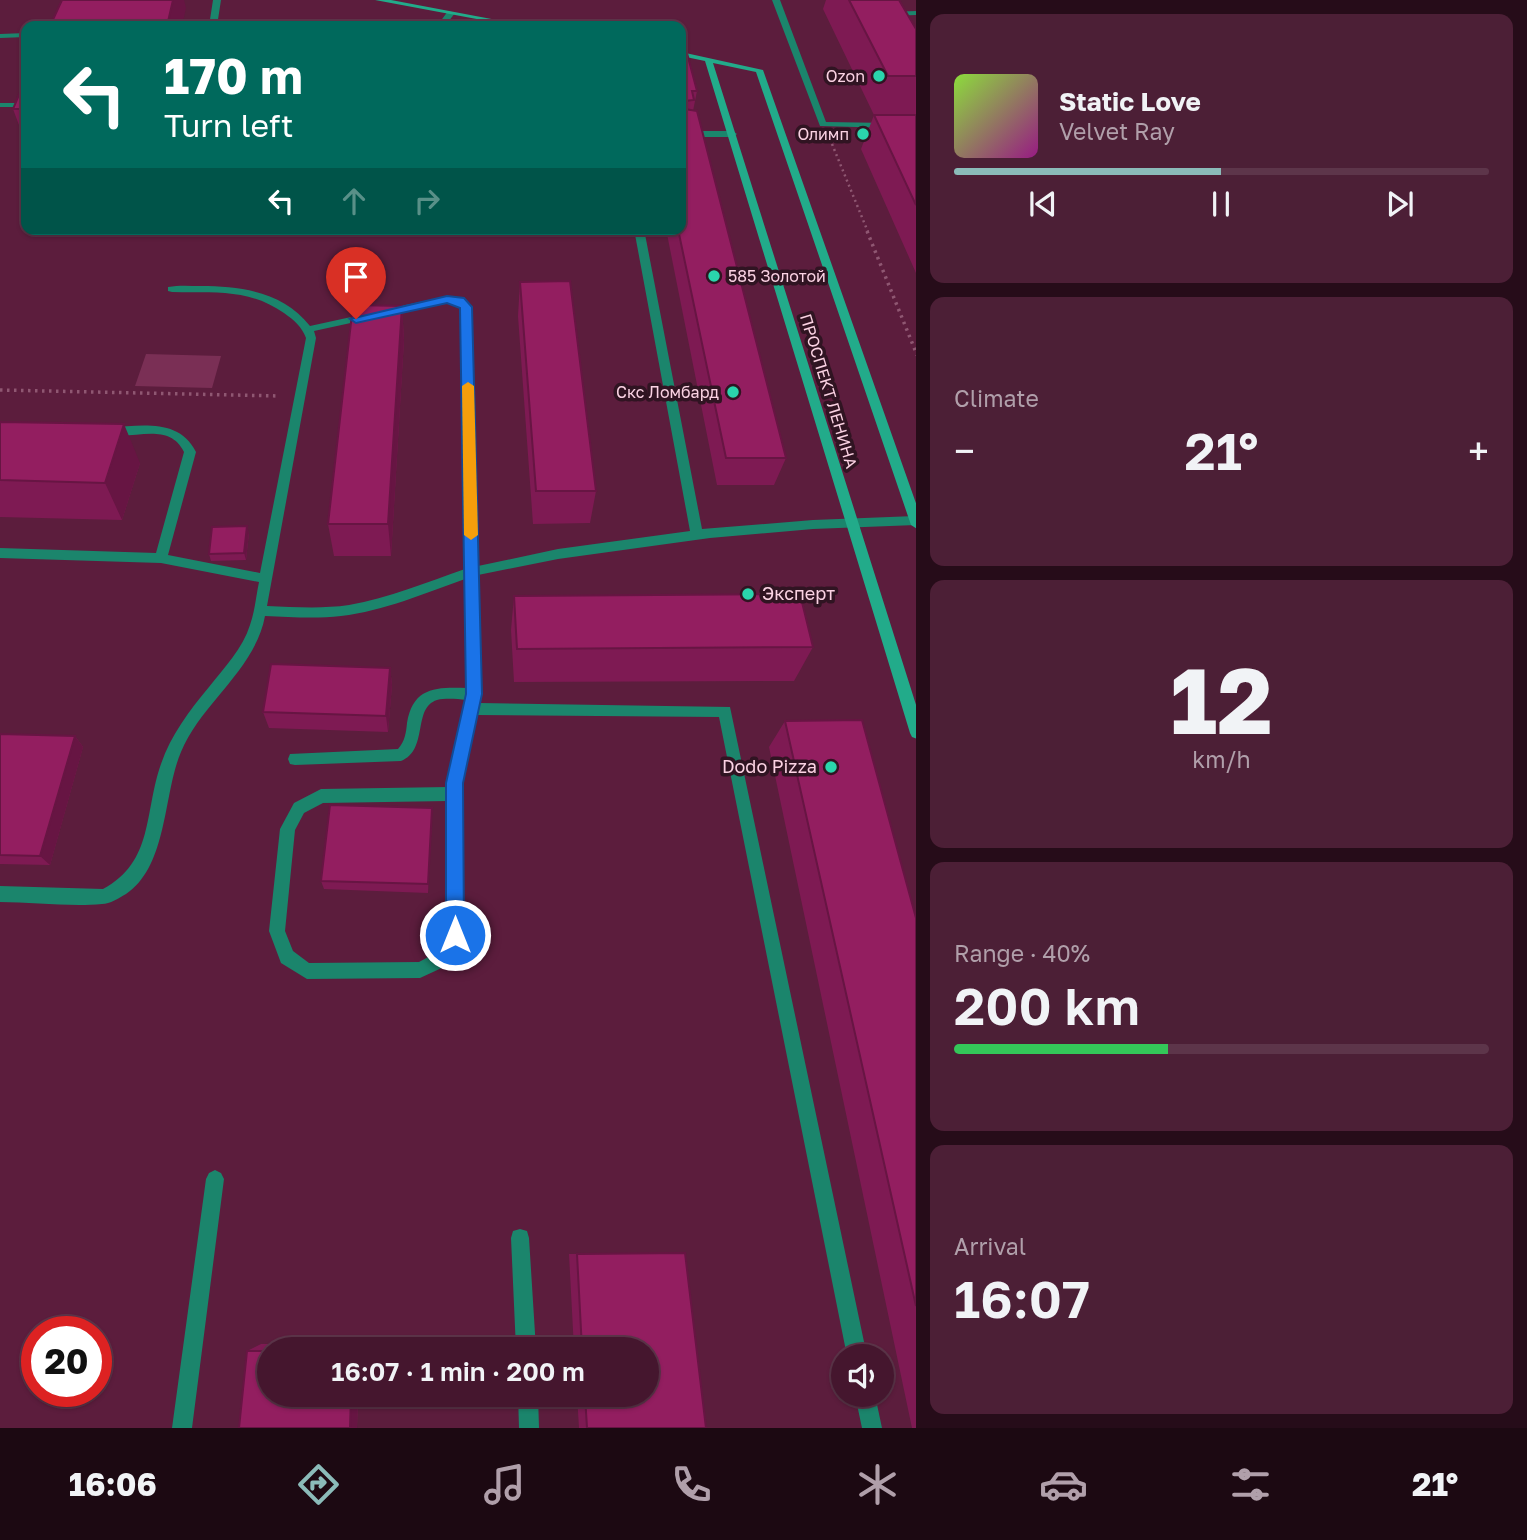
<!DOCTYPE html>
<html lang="en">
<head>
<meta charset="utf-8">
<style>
  body { margin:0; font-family:"Golos Text",sans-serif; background:#4c1f36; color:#f1f3f6; height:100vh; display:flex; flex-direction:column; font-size:26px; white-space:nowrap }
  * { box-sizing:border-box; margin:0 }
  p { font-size:23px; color:#b09faa }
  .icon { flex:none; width:38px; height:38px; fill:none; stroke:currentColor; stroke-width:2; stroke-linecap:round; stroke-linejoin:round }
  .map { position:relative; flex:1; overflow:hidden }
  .side { display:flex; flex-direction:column; gap:14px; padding:14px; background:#260c19; width:611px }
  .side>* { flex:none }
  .guide { position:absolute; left:21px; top:21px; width:665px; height:214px; border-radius:14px; box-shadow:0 2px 5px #0004,0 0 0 2px #5d354a; background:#00695c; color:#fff; overflow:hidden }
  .buttons { position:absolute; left:831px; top:1344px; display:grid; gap:14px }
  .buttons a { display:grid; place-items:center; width:63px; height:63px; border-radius:50%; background:#45162e; box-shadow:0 2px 5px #0004,0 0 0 2px #5d354a; font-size:35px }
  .speed { position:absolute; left:21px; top:1316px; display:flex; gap:14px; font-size:35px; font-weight:700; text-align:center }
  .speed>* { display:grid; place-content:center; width:91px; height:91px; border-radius:50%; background:#45162e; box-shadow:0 2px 5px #0004,0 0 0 2px #5d354a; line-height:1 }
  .speed .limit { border:10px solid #d22; background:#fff; color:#111 }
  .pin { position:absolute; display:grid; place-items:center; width:60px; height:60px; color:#fff; margin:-72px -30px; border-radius:50% 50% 50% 0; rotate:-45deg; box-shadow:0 0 7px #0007 }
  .pin .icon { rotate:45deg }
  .me { position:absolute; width:77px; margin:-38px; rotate:0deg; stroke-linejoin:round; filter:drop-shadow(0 0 5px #0008) }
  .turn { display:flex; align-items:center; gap:24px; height:147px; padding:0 28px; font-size:32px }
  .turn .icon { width:91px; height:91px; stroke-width:2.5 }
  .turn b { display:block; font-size:49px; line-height:60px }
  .lanes { display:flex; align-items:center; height:66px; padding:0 28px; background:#0003; justify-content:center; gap:35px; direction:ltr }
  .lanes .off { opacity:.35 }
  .big { font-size:52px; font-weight:600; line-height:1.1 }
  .side .card { flex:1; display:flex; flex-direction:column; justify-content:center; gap:10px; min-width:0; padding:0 24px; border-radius:14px; background:#4c1f36 }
  .side .dial { align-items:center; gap:0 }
  .dial b { font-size:91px; line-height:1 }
  .song { display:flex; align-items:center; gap:21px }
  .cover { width:84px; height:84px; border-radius:10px; background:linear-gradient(135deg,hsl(90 70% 55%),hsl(310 70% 35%)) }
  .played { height:7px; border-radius:4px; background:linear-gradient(90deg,#8bbbb9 50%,#5d354a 50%) }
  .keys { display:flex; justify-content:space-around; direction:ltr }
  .heat { display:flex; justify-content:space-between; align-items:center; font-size:38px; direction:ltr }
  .charge { height:10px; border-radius:5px; background:linear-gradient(90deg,#34c759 40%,#5d354a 0) }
  .trip { position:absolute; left:257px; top:1337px; width:402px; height:70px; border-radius:35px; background:#45162e; box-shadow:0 2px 5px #0004,0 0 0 2px #5d354a; font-weight:600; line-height:70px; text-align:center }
  .tab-bar { display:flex; height:112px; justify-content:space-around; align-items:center; background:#1c0912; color:#b09faa }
  .tab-bar .icon { width:49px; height:49px }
  .tab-bar .on { color:#8bbbb9 }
  .tab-bar b { font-size:32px; color:#f1f3f6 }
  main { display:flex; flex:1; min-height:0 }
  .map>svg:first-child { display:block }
  .green { fill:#7a2f55 }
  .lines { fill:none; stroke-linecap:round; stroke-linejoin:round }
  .path-far1 { stroke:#8f5772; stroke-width:2.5; stroke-dasharray:2 3.5; stroke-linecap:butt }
  .path { stroke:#8f5772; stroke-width:3.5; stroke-dasharray:2.5 4.5; stroke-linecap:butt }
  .lane { fill:#1b856c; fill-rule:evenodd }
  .secondary { fill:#22ab8a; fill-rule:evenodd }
  .wall { fill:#7e1a53 }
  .shaded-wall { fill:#671543 }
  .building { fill:#931e60; stroke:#671543; stroke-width:2 }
  .route { fill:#1a73e8; stroke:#114b97; stroke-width:2 }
  .slow { fill:#f59e0b }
  .poi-dot { fill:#2ad5ac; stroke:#301422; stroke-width:2.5 }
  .labels { text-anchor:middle; stroke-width:7; stroke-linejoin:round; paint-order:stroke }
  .far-poi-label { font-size:16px; fill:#fbd2e3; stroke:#301422; text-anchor:end }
  .far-street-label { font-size:16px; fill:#fbd2e3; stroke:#301422 }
  .poi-label { font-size:18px; fill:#fbd2e3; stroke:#301422; text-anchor:start }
</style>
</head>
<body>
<main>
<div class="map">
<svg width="917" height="1428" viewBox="0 0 917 1428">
  <rect width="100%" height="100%" fill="#5c1d3d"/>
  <!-- green -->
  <path class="green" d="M146,354L221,356L212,388L135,386Z"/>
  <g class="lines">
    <!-- path-far1 -->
    <path class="path-far1" d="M832,144L868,232"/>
    <!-- path -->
    <path class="path" d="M867,231L917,355
      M0,390L279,396"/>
    <!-- lane -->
    <path class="lane" d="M213,0H221L217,26H209Z
      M772,0H780L826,122L889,123L893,126L892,128L820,126Z
      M448,11L455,13L445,26H437Z
      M917,11V15L888,16L884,14L888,12Z
      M26,33V37L0,38V34Z
      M0,103H26V107H0Z
      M681,131H733L737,134L733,137H681Z
      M634,229H644L702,529L813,520L915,516L917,525L813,529L710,538L558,559L478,575L481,694L479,703L730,707L867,1356H847L719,717L477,715L462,783L463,935L456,955L446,966L420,978L307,979L281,963L269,931L280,829L294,803L321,789L448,787L466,700C457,699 446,698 437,700C412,708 429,750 401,761L295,765L290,764L288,759L290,754L398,749C405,741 406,733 407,723C413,687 436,687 467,688L465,579C425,593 384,611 341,616C316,619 290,617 265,616C255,670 201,703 181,752C163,794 168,866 126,894C119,898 110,904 102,904C70,907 32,902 0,902V886L103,889C154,862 144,812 161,764C171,735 189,711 209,687C224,668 243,648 250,625C255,611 256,596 259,582L161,563L0,558V548L156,553L184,452C167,417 123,446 104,431L110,427C142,426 179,418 196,452L168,555L260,573L306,338C302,327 294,320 284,313C248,288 214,293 172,292L168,291V287C179,285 190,286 201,286C241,286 284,292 310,326L447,296L464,298L471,307L478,566L558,549L690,531ZM447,302L457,303L461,307L465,569C427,582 389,598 349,605C322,609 294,607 267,606L316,338L314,331ZM448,801L447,935C442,950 432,955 419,962L309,963L293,951L285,931L295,830L304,813L323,803Z
      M215,1170L221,1173L224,1179L192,1428H172L206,1179L209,1173Z
      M520,1229L527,1231L529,1238L536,1349H516L511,1238L513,1231Z
      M518,1395H538L539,1428H519Z
      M855,1395H875L882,1428H862Z"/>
    <!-- secondary -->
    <path class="secondary" d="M375,0H391L529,26H514Z
      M681,52L763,70L917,506V529L911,525L756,72L713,63L917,708V739L912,737L910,733L705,61L681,56Z"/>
  </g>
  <!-- wall -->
  <path class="wall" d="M826,0H899L916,29V273L861,149L874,115L823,9Z
    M681,42L697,91L693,111L786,458L774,485H717L666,229H681Z
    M26,78V141H25L13,109Z
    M520,282L596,491L590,523L533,524L518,316Z
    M402,306L404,340L391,556H334L328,524Z
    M0,422L140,463L122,520L0,517Z
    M249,533L246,560L211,561L209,554Z
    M514,596L813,647L794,681L514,682L511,630Z
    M390,668L392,685L388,732L269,728L263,712Z
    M785,721L916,918V1428H912L769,747Z
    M0,734L75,736L83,747L50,865L0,864Z
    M432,808V818L428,893L324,889L321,881Z
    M685,1253L706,1428H579L577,1395H648V1349H574L569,1254Z
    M261,1344H360V1349H270V1395H358L357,1428H239L247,1351Z"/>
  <!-- shaded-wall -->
  <path class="shaded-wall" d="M173,0H184L186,8L182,26H167Z
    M402,306L404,340L391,556L388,524Z
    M124,424L140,463L122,520L105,483Z
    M247,526L249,533L246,560L244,553Z
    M390,668L392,685L388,732L386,716Z
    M75,736L83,747L50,865L40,856Z
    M432,808V818L428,893V884Z
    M360,1344V1349H354Z
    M351,1395H358L357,1428H350Z"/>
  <!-- building -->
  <path class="building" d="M62,0H173L167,26H50Z
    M849,0H899L916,29V76H888Z
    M681,42H684L697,91H692L694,100L685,101L684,109L697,111L786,458H726L678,229H681Z
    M26,78V109H13Z
    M874,115H916V205Z
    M570,281L596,491H536L520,282Z
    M353,305L402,306L388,524H328Z
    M0,422L124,424L105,483L0,480Z
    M247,526L244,553L209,554L212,527Z
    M800,594L813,647L517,649L514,596Z
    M271,664L390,668L386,716L263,712Z
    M862,720L916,918V1306L785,721Z
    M0,734L75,736L40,856L0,855Z
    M330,805L432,808L428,884L321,881Z
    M685,1253L706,1428H587L585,1395H648V1349H582L577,1254Z
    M247,1351H270V1395H351L350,1428H239Z"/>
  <!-- route -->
  <path class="route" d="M447,296L464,298L472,307L482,694L463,783L464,935L461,942L455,944L449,942L446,935V783L466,694L460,308L447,303L356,323L350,319Z"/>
  <!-- slow -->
  <path class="slow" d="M468,382L474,386L478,535L471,540L464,535L462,386Z"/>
  <!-- markers -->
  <g class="poi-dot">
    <circle cx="879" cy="76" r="7"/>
    <circle cx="863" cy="134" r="7"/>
    <circle cx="714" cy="276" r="7"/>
    <circle cx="733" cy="392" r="7"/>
    <circle cx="748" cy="594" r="7"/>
    <circle cx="831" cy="767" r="7"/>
  </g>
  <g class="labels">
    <!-- far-poi labels -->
    <g class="far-poi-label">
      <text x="865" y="82">Ozon</text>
      <text x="849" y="140">Олимп</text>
      <text x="728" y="282" text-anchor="start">585 Золотой</text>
      <text x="719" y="398">Скс Ломбард</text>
    </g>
    <!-- far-street labels -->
    <g class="far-street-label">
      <text transform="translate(829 391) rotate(73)" y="6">ПРОСПЕКТ ЛЕНИНА</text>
    </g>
    <!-- poi labels -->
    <g class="poi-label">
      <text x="762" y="600">Эксперт</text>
      <text x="817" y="773" text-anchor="end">Dodo Pizza</text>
    </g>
  </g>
</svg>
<div class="buttons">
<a><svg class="icon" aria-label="sound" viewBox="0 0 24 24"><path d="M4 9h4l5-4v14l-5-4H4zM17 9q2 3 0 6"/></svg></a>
</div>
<div class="speed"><div class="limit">20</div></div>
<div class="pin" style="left:356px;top:319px;background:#d93025"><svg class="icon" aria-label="arrive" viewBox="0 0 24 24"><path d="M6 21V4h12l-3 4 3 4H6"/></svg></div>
<svg class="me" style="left:455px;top:935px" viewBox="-20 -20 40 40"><circle r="17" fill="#1a73e8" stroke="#fff" stroke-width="3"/><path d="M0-11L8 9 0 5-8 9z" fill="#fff"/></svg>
<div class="trip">16:07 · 1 min · 200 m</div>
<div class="guide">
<div class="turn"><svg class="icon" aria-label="left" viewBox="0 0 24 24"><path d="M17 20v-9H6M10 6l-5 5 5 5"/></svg><div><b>170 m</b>Turn left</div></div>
<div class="lanes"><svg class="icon" aria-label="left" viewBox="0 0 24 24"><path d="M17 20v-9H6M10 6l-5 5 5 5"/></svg><svg class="icon off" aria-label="ahead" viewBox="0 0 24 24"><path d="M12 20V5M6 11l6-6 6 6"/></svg><svg class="icon off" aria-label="right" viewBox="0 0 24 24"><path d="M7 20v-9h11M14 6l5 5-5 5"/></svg></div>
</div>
</div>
<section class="side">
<div class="card">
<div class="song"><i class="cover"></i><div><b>Static Love</b><p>Velvet Ray</p></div></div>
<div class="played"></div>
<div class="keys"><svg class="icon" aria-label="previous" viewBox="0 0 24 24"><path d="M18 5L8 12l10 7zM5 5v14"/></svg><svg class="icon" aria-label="pause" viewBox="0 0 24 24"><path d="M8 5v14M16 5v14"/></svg><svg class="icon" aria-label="next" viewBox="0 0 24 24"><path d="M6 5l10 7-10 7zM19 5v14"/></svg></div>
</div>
<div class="card"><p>Climate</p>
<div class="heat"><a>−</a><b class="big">21°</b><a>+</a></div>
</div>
<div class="card dial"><b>12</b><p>km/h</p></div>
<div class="card"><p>Range · 40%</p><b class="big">200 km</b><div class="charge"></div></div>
<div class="card"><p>Arrival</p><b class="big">16:07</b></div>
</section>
</main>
<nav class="tab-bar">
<b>16:06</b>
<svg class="icon on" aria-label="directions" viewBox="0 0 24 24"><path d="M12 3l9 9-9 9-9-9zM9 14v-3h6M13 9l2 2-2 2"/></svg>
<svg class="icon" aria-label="music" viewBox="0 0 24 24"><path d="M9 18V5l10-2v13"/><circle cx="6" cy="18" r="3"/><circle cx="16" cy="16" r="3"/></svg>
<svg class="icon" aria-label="phone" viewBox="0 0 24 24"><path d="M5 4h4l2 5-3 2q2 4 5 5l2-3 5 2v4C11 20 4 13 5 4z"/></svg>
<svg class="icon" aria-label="climate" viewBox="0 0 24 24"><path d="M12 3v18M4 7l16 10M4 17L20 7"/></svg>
<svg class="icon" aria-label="car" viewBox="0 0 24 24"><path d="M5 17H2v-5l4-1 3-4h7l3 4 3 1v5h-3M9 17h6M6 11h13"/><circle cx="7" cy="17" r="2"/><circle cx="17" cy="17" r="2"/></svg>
<svg class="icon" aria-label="filters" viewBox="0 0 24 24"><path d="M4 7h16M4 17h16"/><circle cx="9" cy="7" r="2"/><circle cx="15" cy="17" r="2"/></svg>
<b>21°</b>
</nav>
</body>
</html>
